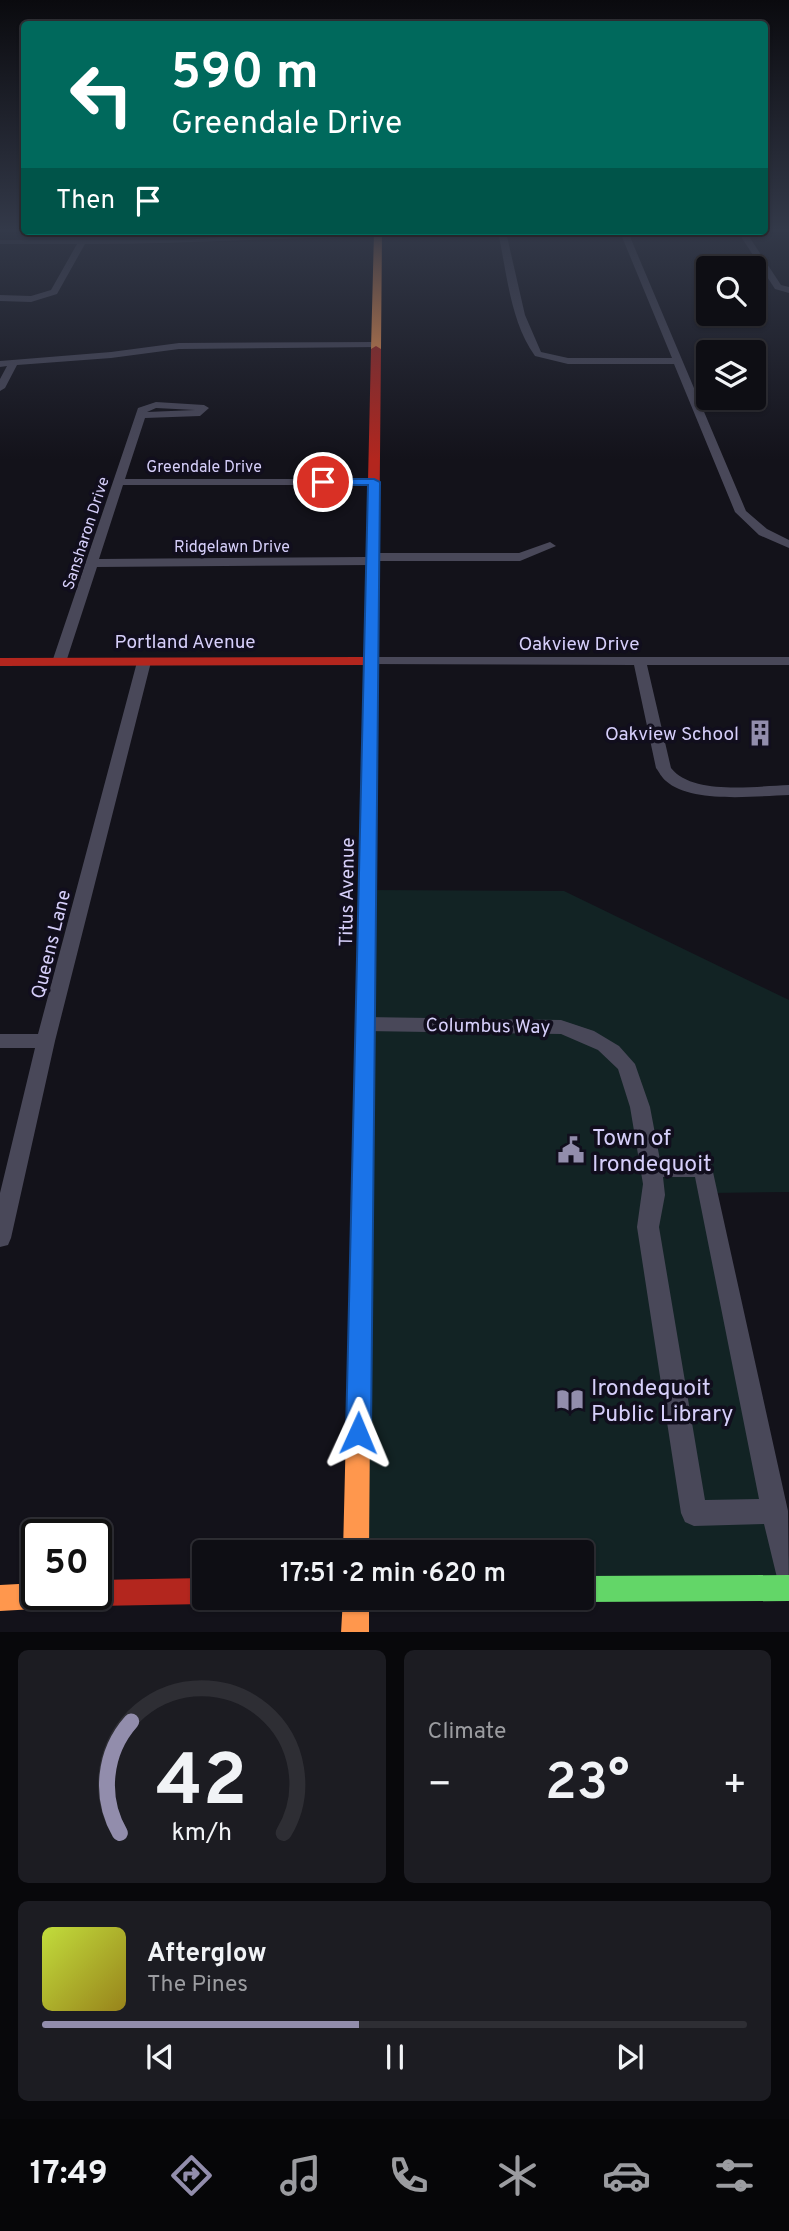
<!DOCTYPE html>
<html lang="en">
<head>
<meta charset="utf-8">
<style>
  body { margin:0; font-family:Overpass,sans-serif; background:#1c1c22; color:#f1f3f6; height:100vh; display:flex; flex-direction:column; font-size:26px; white-space:nowrap }
  * { box-sizing:border-box; margin:0 }
  p { font-size:23px; color:#9b9ca0 }
  .icon { flex:none; width:38px; height:38px; fill:none; stroke:currentColor; stroke-width:2; stroke-linecap:round; stroke-linejoin:round }
  .map { position:relative; height:1632px; overflow:hidden }
  .panel { display:flex; flex-direction:column; gap:18px; padding:18px; background:#08080b; flex:1 }
  .panel>* { flex:none }
  .guide { position:absolute; left:21px; top:21px; width:747px; height:214px; border-radius:7px; box-shadow:0 2px 5px #0004,0 0 0 2px #2e2e34; background:#00695c; color:#fff; overflow:hidden }
  .controls { position:absolute; left:696px; top:256px; display:grid; gap:14px }
  .controls a { display:grid; place-items:center; width:70px; height:70px; border-radius:7px; background:#0e0e14; box-shadow:0 2px 5px #0004,0 0 0 2px #2e2e34; font-size:35px }
  .speed { position:absolute; left:21px; top:1519px; display:flex; gap:14px; font-size:35px; font-weight:700; text-align:center }
  .speed>* { display:grid; place-content:center; width:91px; height:91px; border-radius:50%; background:#0e0e14; box-shadow:0 2px 5px #0004,0 0 0 2px #2e2e34; line-height:1 }
  .speed .limit { border:4px solid #111; border-radius:10px; background:#fff; color:#111 }
  .pin { position:absolute; display:grid; place-items:center; width:60px; height:60px; color:#fff; margin:-30px; border:4px solid #fff; border-radius:50%; box-shadow:0 2px 7px #0007 }
  .me { position:absolute; width:77px; margin:-38px; rotate:1deg; stroke-linejoin:round; filter:drop-shadow(0 0 5px #0008) }
  .turn { display:flex; align-items:center; gap:24px; height:147px; padding:0 35px; font-size:32px }
  .turn .icon { width:91px; height:91px; stroke-width:2.5 }
  .turn b { display:block; font-size:49px; line-height:60px }
  .then { display:flex; align-items:center; height:66px; padding:0 35px; background:#0003; gap:14px; font-size:26px }
  .big { font-size:52px; font-weight:600; line-height:1.1 }
  .panel .tile { flex:1; display:flex; flex-direction:column; justify-content:center; gap:10px; min-width:0; padding:0 24px; border-radius:10px; background:#1c1c22 }
  .panel .dial { align-items:center; gap:0 }
  .dial svg { height:182px; overflow:visible; fill:none; stroke:#2e2e34; stroke-width:7; stroke-linecap:round; text-anchor:middle }
  .dial text { fill:#f1f3f6; stroke:none }
  .song { display:flex; align-items:center; gap:21px }
  .cover { width:84px; height:84px; border-radius:10px; background:linear-gradient(135deg,hsl(70 70% 55%),hsl(50 70% 35%)) }
  .played { height:7px; border-radius:4px; background:linear-gradient(90deg,#928dac 45%,#2e2e34 45%) }
  .keys { display:flex; justify-content:space-around; direction:ltr }
  .heat { display:flex; justify-content:space-between; align-items:center; font-size:38px; direction:ltr }
  .panel .tiles { flex:1; display:grid; gap:18px; grid-template-columns:1fr 1fr }
  .tile:last-child { grid-column:span 2 }
  .trip { position:absolute; left:192px; top:1540px; width:402px; height:70px; border-radius:7px; background:#0e0e14; box-shadow:0 2px 5px #0004,0 0 0 2px #2e2e34; font-weight:600; line-height:70px; text-align:center }
  .tab-bar { display:flex; height:112px; justify-content:space-around; align-items:center; background:#060608; color:#9b9ca0 }
  .tab-bar .icon { width:49px; height:49px }
  .tab-bar .selected { color:#928dac }
  .tab-bar b { font-size:32px; color:#f1f3f6 }
  .map>svg:first-child { display:block }
  .green { fill:#122324 }
  .lines { fill:none; stroke-linecap:round; stroke-linejoin:round }
  .street { fill:#494859; fill-rule:evenodd }
  .fast { fill:#63d668; fill-rule:evenodd }
  .slow { fill:#ff974d; fill-rule:evenodd }
  .jam { fill:#b3261e; fill-rule:evenodd }
  .route { fill:#1a73e8; stroke:#114b97; stroke-width:2 }
  .labels { text-anchor:middle; stroke-width:7; stroke-linejoin:round; paint-order:stroke }
  .far-street-label { font-size:16px; fill:#d6cffa; stroke:#110e1d }
  .street-label { font-size:19px; fill:#d6cffa; stroke:#110e1d }
  .poi-label { font-size:19px; fill:#d6cffa; stroke:#110e1d; text-anchor:end }
  .near-poi-label { font-size:23px; fill:#d6cffa; stroke:#110e1d; text-anchor:start }
</style>
</head>
<body>
<div class="map">
<svg width="789" height="1633" viewBox="0 0 789 1633">
  <rect width="100%" height="100%" fill="#13121a"/>
  <!-- green -->
  <path class="green" d="M367,890L564,891L789,1000V1192L710,1193L789,1560V1587L583,1589V1552H356Z"/>
  <g class="lines">
    <!-- street -->
    <path class="street" d="M498,232H506L525,315L541,352L568,358H672L620,232H628L746,511L767,529L789,540V548L759,535L735,512L674,364H568L535,356C510,321 507,273 498,232Z
      M738,232H746L781,285L789,287V293L775,289Z
      M277,233H378L382,235L378,237C280,237 183,244 85,244L57,294L31,302L0,301V295L31,296L51,290L77,244H0V240H184Z
      M376,342L379,343V347L179,349L111,358L17,365L5,388L0,391V379L7,366L0,367V361L111,352L179,343Z
      M156,402L204,405L209,408L200,416L145,418L125,479H374L380,482L374,485H123L99,559L367,557L373,553H519L550,542L556,546L520,561H379L373,565L97,567L66,662L64,665H54L52,662L138,408ZM156,408L195,410L147,412Z
      M369,657H789V665H647L671,768C693,796 757,786 789,785V795C757,796 691,804 666,781C662,778 659,772 656,768L634,665L364,664L362,661L364,658Z
      M144,658L151,662L55,1041L11,1238L8,1245L0,1247V1193L35,1048H0V1034H38L137,662Z
      M365,1017L561,1020L594,1031L619,1046L635,1064L650,1107L660,1160H704L711,1163L788,1511L789,1594L780,1590L764,1524L694,1526L685,1522L681,1513L637,1227L643,1184L630,1107L618,1069L598,1050L561,1034L365,1031L358,1029L356,1024L358,1019ZM663,1177H695L759,1499L705,1500L659,1227L665,1195Z"/>
    <!-- fast -->
    <path class="fast" d="M371,669L378,673L372,1186L369,1192L362,1195L355,1192L352,1186L364,673Z
      M789,1575V1601L583,1602L573,1598H583V1576Z"/>
    <!-- slow -->
    <path class="slow" d="M374,232H382L381,349L376,352L371,349Z
      M362,1177L369,1180L372,1186L369,1552H343L352,1186L355,1180Z
      M37,1583V1594H83L79,1603L70,1607L0,1611V1585Z
      M343,1598H369V1633H341Z"/>
    <!-- jam -->
    <path class="jam" d="M376,346L381,349L378,673L376,676H366L364,665L0,666V658L364,657L371,349Z
      M205,1578V1598H215L205,1604L96,1606L87,1602L83,1594H96V1580Z"/>
  </g>
  <!-- sky -->
  <linearGradient id="sky" x2="0" y2="1"><stop stop-color="#0a0a0e"/><stop offset="0.5" stop-color="#333949"/><stop offset="1" stop-color="#333949" stop-opacity="0"/></linearGradient>
  <rect width="789" height="460" fill="url(#sky)"/>
  <!-- route -->
  <path class="route" d="M374,479L380,482L371,1433L367,1442L358,1445L350,1442L346,1433L368,485H323L317,482L323,479Z"/>
  <!-- icons -->
  <defs>
    <g id="building-bare" transform="scale(2.1)"><path d="M-4-6H4V6H1V3H-1V6H-4ZM-2.5-4.3h1.7v1.8h-1.7ZM.8-4.3h1.7v1.8H.8ZM-2.5-1h1.7V.8h-1.7ZM.8-1h1.7V.8H.8Z" fill="#928dac" stroke="#110e1d" stroke-width="2.5" paint-order="stroke"/></g>
    <g id="civic-bare" transform="scale(2.1)"><path d="M-.6-6.5H3V-4.5H.6V-3L4-1V1h2V6H-6V1h2V-1L-.6-3ZM-1.2 2.5V6h2.4V2.5Z" fill="#928dac" stroke="#110e1d" stroke-width="2.5" paint-order="stroke"/></g>
    <g id="library-bare" transform="scale(2.1)"><path d="M-6-4Q-3-5.5-.7-3.5V5Q-3 3-6 4ZM6-4Q3-5.5 .7-3.5V5Q3 3 6 4Z" fill="#928dac" stroke="#110e1d" stroke-width="2.5" paint-order="stroke"/></g>
  </defs>
  <g fill-rule="evenodd">
    <use href="#building-bare" x="760" y="733"/>
    <use href="#civic-bare" x="571" y="1150"/>
    <use href="#library-bare" x="570" y="1400"/>
  </g>
  <g class="labels">
    <!-- far-street labels -->
    <g class="far-street-label">
      <text x="204" y="472">Greendale Drive</text>
      <text transform="translate(85 533) rotate(-72)" y="6">Sansharon Drive</text>
      <text x="232" y="552">Ridgelawn Drive</text>
    </g>
    <!-- street labels -->
    <g class="street-label">
      <text x="185" y="648">Portland Avenue</text>
      <text x="579" y="650">Oakview Drive</text>
      <text transform="translate(346 892) rotate(-89)" y="7">Titus Avenue</text>
      <text transform="translate(50 944) rotate(-76)" y="7">Queens Lane</text>
      <text transform="translate(488 1025) rotate(1)" y="7">Columbus Way</text>
    </g>
    <!-- poi labels -->
    <g class="poi-label">
      <text x="739" y="740">Oakview School</text>
    </g>
    <!-- near-poi labels -->
    <g class="near-poi-label">
      <text x="592" y="1145">Town of<tspan x="592" dy="26">Irondequoit</tspan></text>
      <text x="591" y="1395">Irondequoit<tspan x="591" dy="26">Public Library</tspan></text>
    </g>
  </g>
</svg>
<div class="controls">
<a><svg class="icon" aria-label="search" viewBox="0 0 24 24"><circle cx="10" cy="10" r="6"/><path d="M15 15l6 6"/></svg></a>
<a><svg class="icon" aria-label="layers" viewBox="0 0 24 24"><path d="M12 4l9 5-9 5-9-5zM3 14l9 5 9-5"/></svg></a>
</div>
<div class="speed"><div class="limit">50</div></div>
<div class="pin" style="left:323px;top:482px;background:#d93025"><svg class="icon" aria-label="arrive" viewBox="0 0 24 24"><path d="M6 21V4h12l-3 4 3 4H6"/></svg></div>
<svg class="me" style="left:358px;top:1433px" viewBox="-20 -20 40 40"><path d="M0-17L14 15 0 8-14 15z" fill="#1a73e8" stroke="#fff" stroke-width="4"/></svg>
<div class="trip">17:51 · 2 min · 620 m</div>
<div class="guide">
<div class="turn"><svg class="icon" aria-label="left" viewBox="0 0 24 24"><path d="M17 20v-9H6M10 6l-5 5 5 5"/></svg><div><b>590 m</b>Greendale Drive</div></div>
<div class="then">Then<svg class="icon" aria-label="arrive" viewBox="0 0 24 24"><path d="M6 21V4h12l-3 4 3 4H6"/></svg></div>
</div>
</div>
<section class="panel">
<div class="tiles">
<div class="tile dial"><svg viewBox="0 0 100 80">
<path d="M14 69A42 42 0 1 1 86 69"/>
<path d="M14 69A42 42 0 0 1 19 20" stroke="#928dac"/>
<text x="50" y="56" font-size="32" font-weight="700">42</text>
<text x="50" y="72" font-size="11">km/h</text>
</svg></div>
<div class="tile"><p>Climate</p>
<div class="heat"><a>−</a><b class="big">23°</b><a>+</a></div>
</div>
<div class="tile">
<div class="song"><i class="cover"></i><div><b>Afterglow</b><p>The Pines</p></div></div>
<div class="played"></div>
<div class="keys"><svg class="icon" aria-label="previous" viewBox="0 0 24 24"><path d="M18 5L8 12l10 7zM5 5v14"/></svg><svg class="icon" aria-label="pause" viewBox="0 0 24 24"><path d="M8 5v14M16 5v14"/></svg><svg class="icon" aria-label="next" viewBox="0 0 24 24"><path d="M6 5l10 7-10 7zM19 5v14"/></svg></div>
</div>
</div>
</section>
<nav class="tab-bar">
<b>17:49</b>
<svg class="icon selected" aria-label="directions" viewBox="0 0 24 24"><path d="M12 3l9 9-9 9-9-9zM9 14v-3h6M13 9l2 2-2 2"/></svg>
<svg class="icon" aria-label="music" viewBox="0 0 24 24"><path d="M9 18V5l10-2v13"/><circle cx="6" cy="18" r="3"/><circle cx="16" cy="16" r="3"/></svg>
<svg class="icon" aria-label="phone" viewBox="0 0 24 24"><path d="M5 4h4l2 5-3 2q2 4 5 5l2-3 5 2v4C11 20 4 13 5 4z"/></svg>
<svg class="icon" aria-label="climate" viewBox="0 0 24 24"><path d="M12 3v18M4 7l16 10M4 17L20 7"/></svg>
<svg class="icon" aria-label="car" viewBox="0 0 24 24"><path d="M5 17H2v-5l4-1 3-4h7l3 4 3 1v5h-3M9 17h6M6 11h13"/><circle cx="7" cy="17" r="2"/><circle cx="17" cy="17" r="2"/></svg>
<svg class="icon" aria-label="filters" viewBox="0 0 24 24"><path d="M4 7h16M4 17h16"/><circle cx="9" cy="7" r="2"/><circle cx="15" cy="17" r="2"/></svg>
</nav>
</body>
</html>
